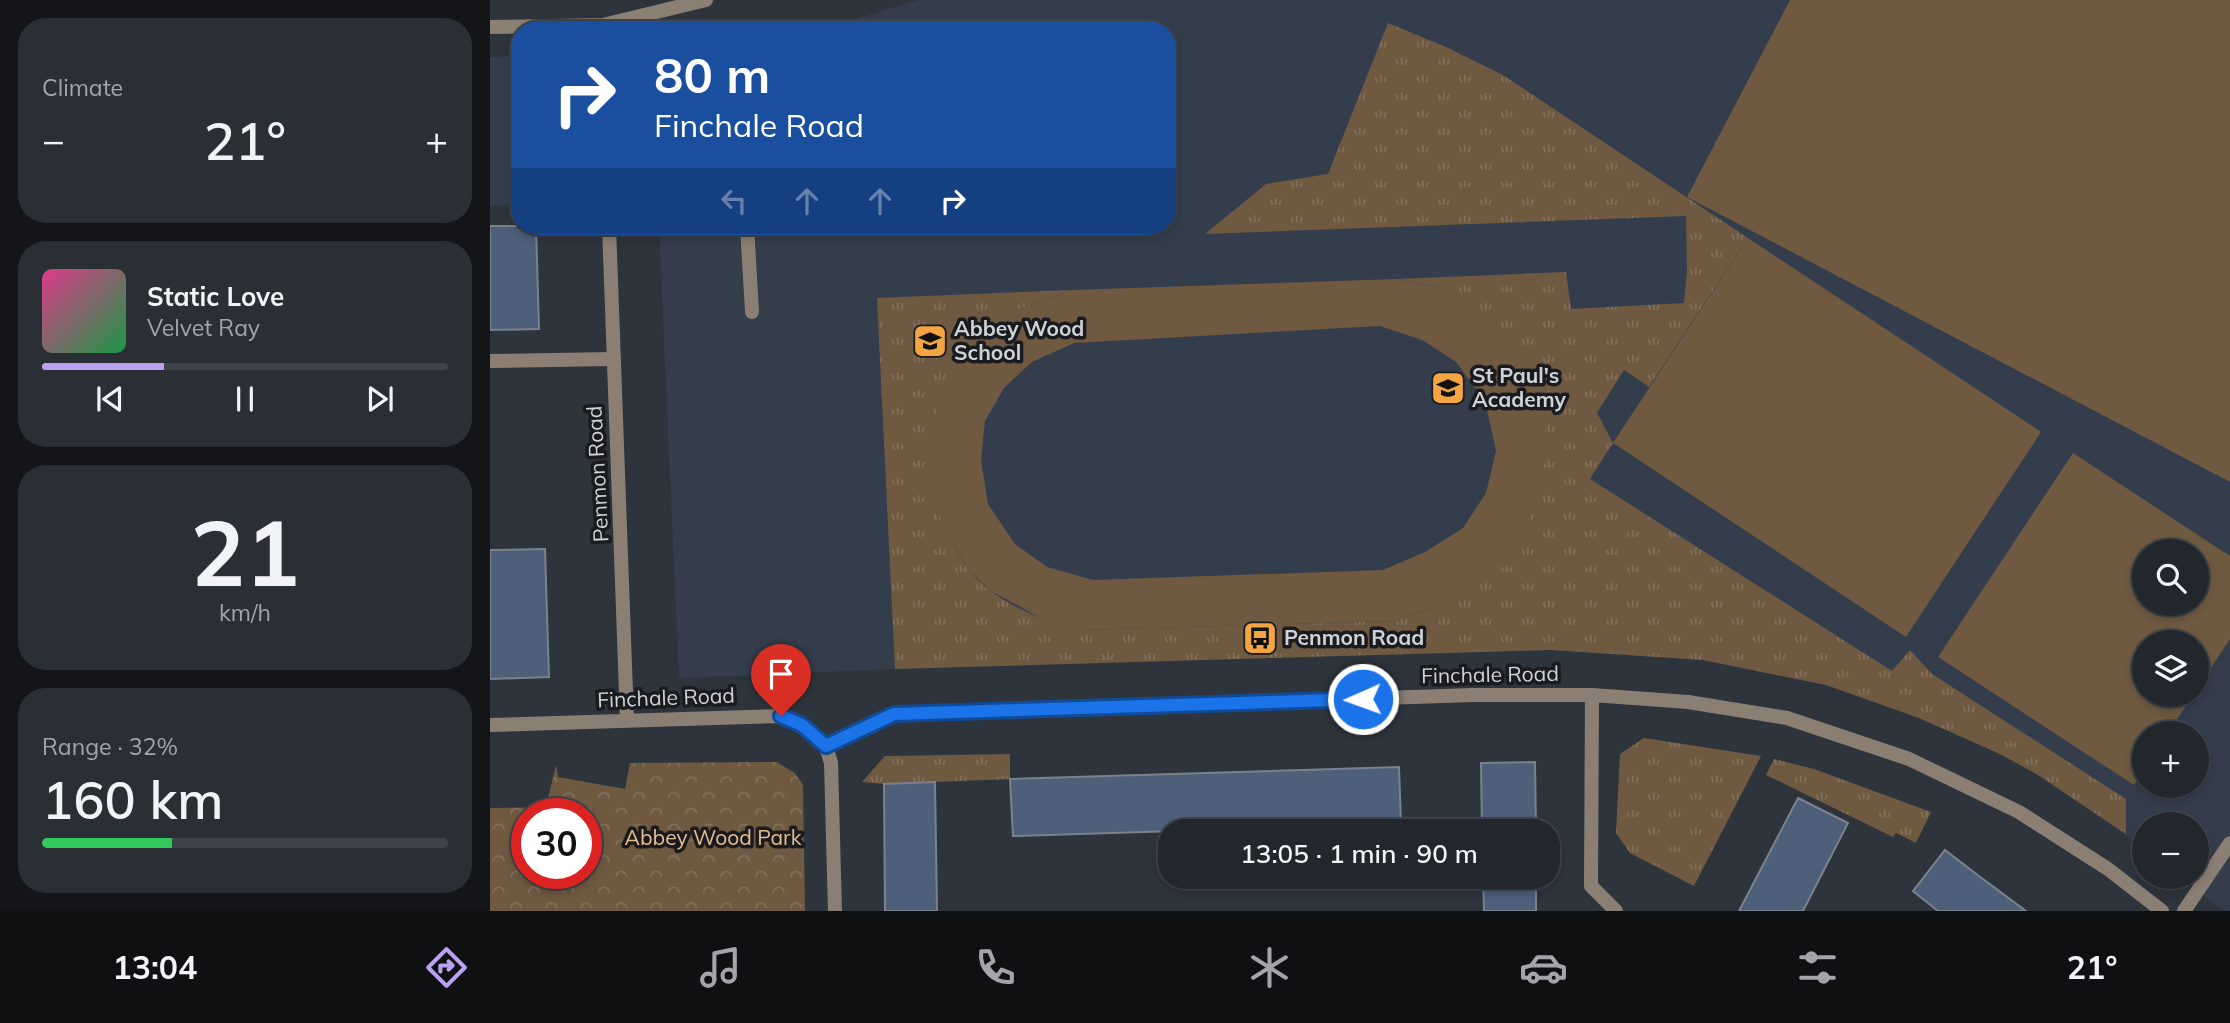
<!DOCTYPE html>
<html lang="en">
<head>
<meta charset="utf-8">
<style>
  body { margin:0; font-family:Mulish,sans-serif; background:#2a2f35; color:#f1f3f6; height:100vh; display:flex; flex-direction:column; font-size:26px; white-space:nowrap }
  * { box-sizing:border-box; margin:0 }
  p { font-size:23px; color:#a2a5aa }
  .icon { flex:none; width:38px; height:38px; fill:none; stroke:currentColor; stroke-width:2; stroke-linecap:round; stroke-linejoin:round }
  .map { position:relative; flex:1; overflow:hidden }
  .details { display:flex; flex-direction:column; gap:18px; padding:18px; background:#131519; width:490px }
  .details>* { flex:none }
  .hud { position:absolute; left:21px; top:21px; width:665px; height:214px; border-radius:28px; box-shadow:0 4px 10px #0003,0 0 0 2px #3f4449; background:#1a4fa0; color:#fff; overflow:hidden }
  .buttons { position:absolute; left:1642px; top:539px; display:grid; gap:14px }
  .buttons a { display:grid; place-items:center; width:77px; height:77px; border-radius:50%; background:#22272d; box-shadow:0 4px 10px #0003,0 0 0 2px #3f4449; font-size:35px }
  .speed { position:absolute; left:21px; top:798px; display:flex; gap:14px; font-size:35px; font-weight:700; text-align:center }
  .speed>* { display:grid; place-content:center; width:91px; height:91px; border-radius:50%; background:#22272d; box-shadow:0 4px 10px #0003,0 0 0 2px #3f4449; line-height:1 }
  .speed .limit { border:10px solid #d22; background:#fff; color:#111 }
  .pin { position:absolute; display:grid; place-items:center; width:60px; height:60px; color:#fff; margin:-72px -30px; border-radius:50% 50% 50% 0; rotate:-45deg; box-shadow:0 0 7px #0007 }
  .pin .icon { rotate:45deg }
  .me { position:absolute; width:77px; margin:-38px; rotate:268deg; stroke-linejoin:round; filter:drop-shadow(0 0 5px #0008) }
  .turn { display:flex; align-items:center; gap:24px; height:147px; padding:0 28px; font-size:32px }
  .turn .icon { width:91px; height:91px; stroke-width:2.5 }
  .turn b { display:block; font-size:49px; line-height:60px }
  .lanes { display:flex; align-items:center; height:66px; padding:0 28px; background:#0003; justify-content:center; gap:35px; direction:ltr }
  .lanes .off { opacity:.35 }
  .big { font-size:52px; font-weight:600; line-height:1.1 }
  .details .tile { flex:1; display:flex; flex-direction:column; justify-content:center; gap:10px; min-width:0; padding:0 24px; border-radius:28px; background:#2a2f35 }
  .details .dial { align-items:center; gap:0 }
  .dial b { font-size:91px; line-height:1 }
  .song { display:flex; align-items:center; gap:21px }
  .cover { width:84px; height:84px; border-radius:10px; background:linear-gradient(135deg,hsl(330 70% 55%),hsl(140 70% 35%)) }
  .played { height:7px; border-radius:4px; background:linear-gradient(90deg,#bca0f2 30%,#3f4449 30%) }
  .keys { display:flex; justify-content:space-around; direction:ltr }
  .heat { display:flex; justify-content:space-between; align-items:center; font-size:38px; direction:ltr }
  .charge { height:10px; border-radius:5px; background:linear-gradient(90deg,#34c759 32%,#3f4449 0) }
  .trip { position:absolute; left:668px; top:819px; width:402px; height:70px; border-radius:28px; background:#22272d; box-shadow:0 4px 10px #0003,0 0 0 2px #3f4449; font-weight:600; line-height:70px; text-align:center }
  .tab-bar { display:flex; height:112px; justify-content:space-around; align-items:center; background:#0e1012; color:#a2a5aa }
  .tab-bar .icon { width:49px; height:49px }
  .tab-bar .current { color:#bca0f2 }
  .tab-bar b { font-size:32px; color:#f1f3f6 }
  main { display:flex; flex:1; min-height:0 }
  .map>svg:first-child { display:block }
  .built { fill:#343d4c; fill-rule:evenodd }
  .grass { fill:url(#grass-tufts) }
  .park { fill:url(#park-crowns); fill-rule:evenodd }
  .pitch { fill:#6f5941; fill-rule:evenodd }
  .building { fill:#4e5f7a; stroke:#7b828c; stroke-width:2 }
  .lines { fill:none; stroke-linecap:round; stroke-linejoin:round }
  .service { stroke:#8b7f74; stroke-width:14 }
  .minor { stroke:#8b7f74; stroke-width:14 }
  .tertiary { stroke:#8b7f74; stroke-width:14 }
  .route-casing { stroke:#114b97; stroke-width:18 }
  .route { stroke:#1a73e8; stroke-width:12 }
  .labels { text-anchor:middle; stroke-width:7; stroke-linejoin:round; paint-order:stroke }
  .poi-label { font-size:21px; font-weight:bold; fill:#cfd3d8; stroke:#191b1f; text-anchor:start }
  .street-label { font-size:21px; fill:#cfd3d8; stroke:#191b1f }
  .park-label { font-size:21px; fill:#e8bd8e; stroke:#191b1f }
</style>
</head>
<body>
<main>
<section class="details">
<div class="tile"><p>Climate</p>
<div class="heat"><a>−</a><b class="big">21°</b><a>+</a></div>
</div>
<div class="tile">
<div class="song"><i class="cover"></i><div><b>Static Love</b><p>Velvet Ray</p></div></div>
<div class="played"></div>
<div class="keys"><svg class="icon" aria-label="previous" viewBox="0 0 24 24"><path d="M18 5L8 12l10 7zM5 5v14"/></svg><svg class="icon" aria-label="pause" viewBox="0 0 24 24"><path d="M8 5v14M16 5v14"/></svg><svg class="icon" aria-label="next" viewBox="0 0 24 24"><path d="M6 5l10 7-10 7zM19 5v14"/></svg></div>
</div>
<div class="tile dial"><b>21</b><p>km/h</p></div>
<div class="tile"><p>Range · 32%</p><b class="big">160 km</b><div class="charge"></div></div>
</section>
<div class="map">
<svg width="1740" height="911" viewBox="0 0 1740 911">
  <defs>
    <pattern id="grass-tufts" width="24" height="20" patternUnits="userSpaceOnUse" patternTransform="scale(1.75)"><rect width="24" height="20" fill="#6f5941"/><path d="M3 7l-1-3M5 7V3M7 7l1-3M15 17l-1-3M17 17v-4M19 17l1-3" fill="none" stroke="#82705c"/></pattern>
    <pattern id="park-crowns" width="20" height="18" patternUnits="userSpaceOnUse" patternTransform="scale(1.75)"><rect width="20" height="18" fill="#6f5941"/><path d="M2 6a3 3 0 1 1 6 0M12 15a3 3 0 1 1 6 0" fill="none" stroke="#82705c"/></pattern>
  </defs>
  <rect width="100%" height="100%" fill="#2e343c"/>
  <!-- built -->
  <path class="built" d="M428,0H1740V911H1734L1690,877H1706V824H1654V848L1548,775L1510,754L1429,718L1336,685L1213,660L1060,650L405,669L189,678L169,226H677V30H330ZM1654,551H1706V604H1654ZM1654,642H1706V695H1654ZM1654,733H1706V786H1654Z
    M30,56V204L0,206V57Z"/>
  <!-- grass -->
  <path class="grass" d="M898,23L956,47L1013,75L1258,238L1159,387L1134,370L1107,413L1123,443L1100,479L1402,671L1420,650L1442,674L1636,799V834L1548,775L1510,754L1429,718L1336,685L1213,660L1060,650L405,669L387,298L582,290L529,309L457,534C464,545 470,557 477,567C503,602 550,620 590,630L905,621L958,601L1047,501L952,288L907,279L1076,272L1081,309L1194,303L1197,270L1196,216L715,234L776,184L838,174Z
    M1154,738L1271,756L1204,886L1140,853L1126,833L1130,754Z
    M520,754V779L394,784L372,782L395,756Z
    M1284,759L1324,769L1441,812L1426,843L1406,833L1403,837L1276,775Z"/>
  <!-- park -->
  <path class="park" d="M286,762L305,773L313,785L315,911H0V808L56,807L66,765L68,777L135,789L140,763ZM37,814H96V873H37Z"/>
  <!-- pitch -->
  <path class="pitch" d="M1300,0H1740V482L1197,197Z
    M1258,238L1551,432L1416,637L1123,443Z
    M907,279L952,288L991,309L1025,343L1050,388L1058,443L1047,501L1029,538L1000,571L958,601L905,621L590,630L558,622L501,591L478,569L457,534L442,498L438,472V447L448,402L466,366L488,339L529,309L582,290ZM890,326L932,340L966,362L995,401L1006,451L996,493L973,528L935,552L893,570L603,580L557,567L525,544L498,504L491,460L495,421L514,388L542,362L584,343Z
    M1583,453L1740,556V639L1706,690V642H1654V695H1703L1678,733H1654V770L1644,785L1448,657ZM1654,551H1706V604H1654Z"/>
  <!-- building -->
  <path class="building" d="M0,226H46L49,329L0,330Z
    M55,549L59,677L0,679V550Z
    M1045,762L1046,831H992L991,763Z
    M909,767L911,824L523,836L520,779Z
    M445,782L447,911H395L394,784Z
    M1308,798L1358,823L1313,911H1249Z
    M1455,850L1489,876L1536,911H1448L1423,891Z
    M993,877H1046V911H994Z"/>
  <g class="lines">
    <!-- service -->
    <path class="service" d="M257,226L262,312
      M0,361L123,359
      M1694,911L1740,843"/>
    <!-- minor -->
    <path class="minor" d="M119,226L137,720
      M1102,695L1101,886L1126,911
      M0,725L291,716L312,725L336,746
      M336,746L404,714L983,695H1102L1198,702L1297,718L1419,759L1529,812L1618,869L1672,911
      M336,746L341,763L345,911"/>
    <!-- tertiary -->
    <path class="tertiary" d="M0,27L113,25L216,0"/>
  </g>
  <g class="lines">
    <!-- route casing -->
    <g class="route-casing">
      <path id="route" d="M291,716L312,725L336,746L404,714L873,699"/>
    </g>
    <!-- route -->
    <use href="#route" class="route"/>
  </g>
  <!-- icons -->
  <defs>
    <g id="school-square" transform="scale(1.75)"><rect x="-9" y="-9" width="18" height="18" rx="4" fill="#f2a541" stroke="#191b1f"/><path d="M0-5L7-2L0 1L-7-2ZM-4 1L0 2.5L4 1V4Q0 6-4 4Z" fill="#111"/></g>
    <g id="bus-square" transform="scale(1.75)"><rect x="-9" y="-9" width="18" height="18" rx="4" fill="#f2a541" stroke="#191b1f"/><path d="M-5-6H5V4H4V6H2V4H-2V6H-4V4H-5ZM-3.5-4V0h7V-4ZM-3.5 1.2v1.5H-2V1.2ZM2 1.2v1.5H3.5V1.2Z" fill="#111"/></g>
  </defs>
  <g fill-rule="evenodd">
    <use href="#school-square" x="440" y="341"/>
    <use href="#school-square" x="958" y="388"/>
    <use href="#bus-square" x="770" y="638"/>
  </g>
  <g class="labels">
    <!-- poi labels -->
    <g class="poi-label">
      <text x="464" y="336">Abbey Wood<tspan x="464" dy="24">School</tspan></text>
      <text x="982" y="383">St Paul's<tspan x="982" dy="24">Academy</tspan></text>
      <text x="794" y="645">Penmon Road</text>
    </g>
    <!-- street labels -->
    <g class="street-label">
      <text transform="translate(108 474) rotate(-93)" y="7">Penmon Road</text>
      <text transform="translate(1000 675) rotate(-1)" y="7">Finchale Road</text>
      <text transform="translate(176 698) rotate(-2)" y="7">Finchale Road</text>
    </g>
    <!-- park labels -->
    <g class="park-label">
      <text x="223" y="845">Abbey Wood Park</text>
    </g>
  </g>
</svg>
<div class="buttons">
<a><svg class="icon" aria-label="search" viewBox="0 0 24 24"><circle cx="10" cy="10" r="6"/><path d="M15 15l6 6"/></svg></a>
<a><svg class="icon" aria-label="layers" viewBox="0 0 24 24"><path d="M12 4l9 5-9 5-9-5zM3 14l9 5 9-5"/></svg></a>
<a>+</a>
<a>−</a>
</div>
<div class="speed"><div class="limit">30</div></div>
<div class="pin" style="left:291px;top:716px;background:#d93025"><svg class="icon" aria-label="arrive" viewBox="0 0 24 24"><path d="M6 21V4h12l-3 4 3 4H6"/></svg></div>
<svg class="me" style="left:873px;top:699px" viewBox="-20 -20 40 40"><circle r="17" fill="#1a73e8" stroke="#fff" stroke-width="3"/><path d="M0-11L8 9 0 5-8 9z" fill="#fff"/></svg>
<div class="trip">13:05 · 1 min · 90 m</div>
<div class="hud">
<div class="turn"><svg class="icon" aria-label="right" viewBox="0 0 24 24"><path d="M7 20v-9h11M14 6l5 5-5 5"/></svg><div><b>80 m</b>Finchale Road</div></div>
<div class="lanes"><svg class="icon off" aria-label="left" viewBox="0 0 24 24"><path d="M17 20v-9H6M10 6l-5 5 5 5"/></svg><svg class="icon off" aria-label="ahead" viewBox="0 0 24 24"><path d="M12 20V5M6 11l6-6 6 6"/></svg><svg class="icon off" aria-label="ahead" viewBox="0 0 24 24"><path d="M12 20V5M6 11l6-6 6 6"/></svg><svg class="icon" aria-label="right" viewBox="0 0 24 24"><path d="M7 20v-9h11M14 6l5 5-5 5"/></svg></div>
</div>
</div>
</main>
<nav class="tab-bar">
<b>13:04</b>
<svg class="icon current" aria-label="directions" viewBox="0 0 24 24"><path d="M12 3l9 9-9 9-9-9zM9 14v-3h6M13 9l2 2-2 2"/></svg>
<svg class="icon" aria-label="music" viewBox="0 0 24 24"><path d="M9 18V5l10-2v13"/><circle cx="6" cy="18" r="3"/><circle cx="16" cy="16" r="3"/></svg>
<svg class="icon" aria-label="phone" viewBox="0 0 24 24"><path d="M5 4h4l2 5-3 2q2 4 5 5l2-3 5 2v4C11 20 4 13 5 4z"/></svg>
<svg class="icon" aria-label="climate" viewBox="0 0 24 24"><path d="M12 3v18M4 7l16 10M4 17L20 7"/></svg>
<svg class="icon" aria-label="car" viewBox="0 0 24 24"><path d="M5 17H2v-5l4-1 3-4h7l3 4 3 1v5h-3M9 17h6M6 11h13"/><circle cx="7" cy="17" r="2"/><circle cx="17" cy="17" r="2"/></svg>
<svg class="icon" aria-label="filters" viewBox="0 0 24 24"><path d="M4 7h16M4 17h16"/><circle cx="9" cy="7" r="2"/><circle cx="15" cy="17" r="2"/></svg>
<b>21°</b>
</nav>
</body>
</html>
